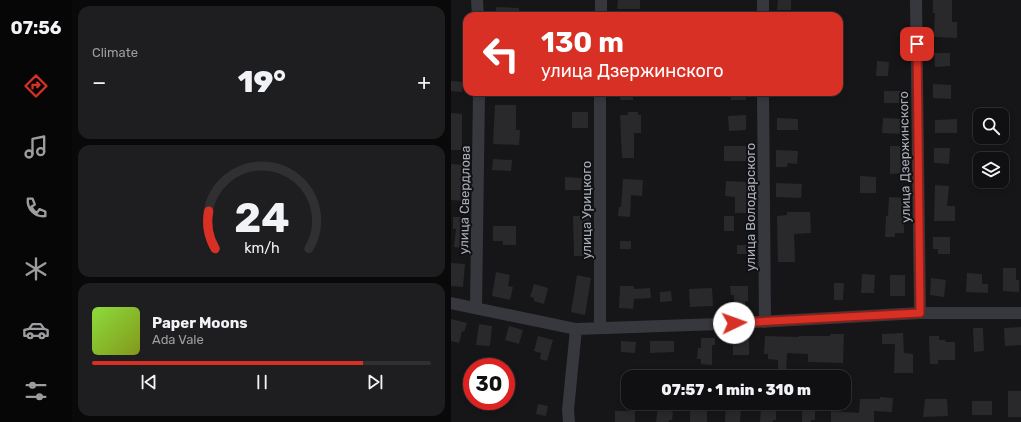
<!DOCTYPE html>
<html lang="en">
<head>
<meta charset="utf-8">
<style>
  body { margin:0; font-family:Rubik,sans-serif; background:#1e1e20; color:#f1f3f6; height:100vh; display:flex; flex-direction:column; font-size:15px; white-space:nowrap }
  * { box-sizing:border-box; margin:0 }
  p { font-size:13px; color:#9c9d9f }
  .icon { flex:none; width:22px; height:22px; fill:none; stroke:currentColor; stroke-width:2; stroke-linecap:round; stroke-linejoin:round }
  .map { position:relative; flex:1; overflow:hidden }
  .details { display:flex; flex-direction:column; gap:6px; padding:6px; background:#09090a; width:379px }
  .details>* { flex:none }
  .guide { position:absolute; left:12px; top:12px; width:380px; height:84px; border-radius:12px; box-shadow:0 2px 6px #0003,0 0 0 1px #303032; background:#d93025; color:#fff; overflow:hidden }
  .fabs { position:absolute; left:522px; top:108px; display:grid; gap:8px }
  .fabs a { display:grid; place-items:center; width:36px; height:36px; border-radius:8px; background:#101012; box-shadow:0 2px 6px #0003,0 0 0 1px #303032; font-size:20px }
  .speed { position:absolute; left:12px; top:358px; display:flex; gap:8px; font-size:20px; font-weight:700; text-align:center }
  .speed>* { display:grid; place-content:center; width:52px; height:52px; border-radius:50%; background:#101012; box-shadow:0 2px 6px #0003,0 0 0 1px #303032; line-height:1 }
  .speed .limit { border:6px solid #d22; background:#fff; color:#111 }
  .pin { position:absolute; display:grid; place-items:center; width:34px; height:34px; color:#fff; margin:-17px; border-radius:8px; box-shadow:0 2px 6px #0006 }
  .me { position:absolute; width:44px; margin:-22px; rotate:87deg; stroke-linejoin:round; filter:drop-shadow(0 0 3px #0008) }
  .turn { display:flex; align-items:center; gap:14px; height:84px; padding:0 12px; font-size:18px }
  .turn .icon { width:52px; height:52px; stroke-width:2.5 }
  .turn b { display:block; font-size:28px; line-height:34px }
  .big { font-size:30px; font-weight:800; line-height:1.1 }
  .details .tile { flex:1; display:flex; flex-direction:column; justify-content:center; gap:6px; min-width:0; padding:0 14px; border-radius:12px; background:#1e1e20 }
  .details .dial { align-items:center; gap:0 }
  .dial svg { height:104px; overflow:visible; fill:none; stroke:#303032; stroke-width:7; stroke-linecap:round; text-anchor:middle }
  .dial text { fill:#f1f3f6; stroke:none }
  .song { display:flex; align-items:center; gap:12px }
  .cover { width:48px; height:48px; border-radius:6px; background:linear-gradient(135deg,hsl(90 70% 55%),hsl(70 70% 35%)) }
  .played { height:4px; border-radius:2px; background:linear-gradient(90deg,#d93025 80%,#303032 80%) }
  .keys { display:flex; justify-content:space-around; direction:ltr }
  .heat { display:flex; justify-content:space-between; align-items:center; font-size:22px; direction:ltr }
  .trip { position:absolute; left:170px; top:370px; width:230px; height:40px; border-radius:12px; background:#101012; box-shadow:0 2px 6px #0003,0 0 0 1px #303032; font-weight:800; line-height:40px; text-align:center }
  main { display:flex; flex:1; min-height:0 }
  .tabs { display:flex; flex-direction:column; width:72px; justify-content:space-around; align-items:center; background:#060607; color:#9c9d9f }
  .tabs .icon { width:28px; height:28px }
  .tabs .on { color:#d93025 }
  .tabs b { font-size:18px; color:#f1f3f6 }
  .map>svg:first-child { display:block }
  .building { fill:#29292c }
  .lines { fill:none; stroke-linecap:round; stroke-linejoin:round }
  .minor { stroke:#37383d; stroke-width:12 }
  .route-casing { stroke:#8d1f18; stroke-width:10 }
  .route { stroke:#d93025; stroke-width:7 }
  .labels { text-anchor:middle; stroke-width:4; stroke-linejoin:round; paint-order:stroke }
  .street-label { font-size:13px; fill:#a8adb8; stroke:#111113 }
</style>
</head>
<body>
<main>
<nav class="tabs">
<b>07:56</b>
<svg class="icon on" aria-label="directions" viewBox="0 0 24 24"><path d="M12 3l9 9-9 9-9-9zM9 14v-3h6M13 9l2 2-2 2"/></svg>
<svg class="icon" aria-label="music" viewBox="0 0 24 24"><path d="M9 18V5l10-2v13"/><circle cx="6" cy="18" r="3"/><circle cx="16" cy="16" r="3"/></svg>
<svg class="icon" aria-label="phone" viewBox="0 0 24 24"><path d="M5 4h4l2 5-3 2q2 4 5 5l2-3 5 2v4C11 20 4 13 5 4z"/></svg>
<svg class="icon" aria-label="climate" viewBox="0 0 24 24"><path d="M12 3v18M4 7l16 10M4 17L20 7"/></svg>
<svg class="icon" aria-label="car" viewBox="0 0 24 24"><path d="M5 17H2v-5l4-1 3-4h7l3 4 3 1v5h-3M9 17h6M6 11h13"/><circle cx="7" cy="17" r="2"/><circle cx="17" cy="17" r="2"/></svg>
<svg class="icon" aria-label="filters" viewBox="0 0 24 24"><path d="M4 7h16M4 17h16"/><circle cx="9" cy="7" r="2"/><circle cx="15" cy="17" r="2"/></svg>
</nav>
<section class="details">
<div class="tile"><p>Climate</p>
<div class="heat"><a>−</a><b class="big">19°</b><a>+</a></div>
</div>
<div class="tile dial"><svg viewBox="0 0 100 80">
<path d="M14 69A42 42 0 1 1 86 69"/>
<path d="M14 69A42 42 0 0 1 9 40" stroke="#d93025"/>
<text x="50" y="56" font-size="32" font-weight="700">24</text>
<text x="50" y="72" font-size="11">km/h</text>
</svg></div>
<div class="tile">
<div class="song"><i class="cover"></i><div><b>Paper Moons</b><p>Ada Vale</p></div></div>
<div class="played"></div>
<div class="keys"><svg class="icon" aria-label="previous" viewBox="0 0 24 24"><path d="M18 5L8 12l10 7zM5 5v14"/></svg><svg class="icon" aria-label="pause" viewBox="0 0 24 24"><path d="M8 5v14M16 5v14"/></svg><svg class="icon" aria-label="next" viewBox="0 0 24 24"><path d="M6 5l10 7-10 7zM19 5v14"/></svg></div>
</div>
</section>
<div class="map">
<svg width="570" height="422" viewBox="0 0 570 422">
  <rect width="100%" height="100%" fill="#161618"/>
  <!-- building -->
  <path class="building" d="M167,0H189V9H166Z
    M327,0H340V10H326Z
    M482,0H501V22H506V38L483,37L484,13H482Z
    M45,7L68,8V16H45Z
    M483,53H499V66L484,67Z
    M426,61L438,62L437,76H425Z
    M0,81L12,82L11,92L0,91Z
    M482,84L500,85V99L482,98Z
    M433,91H451V103H433Z
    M170,92H182V100H169Z
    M280,92H295V100H280Z
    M44,105H65V130H69L68,145L42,144Z
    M121,112H137V128H121Z
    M177,112H187V115H190V133H183V158H171L169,115H177Z
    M0,113L11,114V150H0Z
    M295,115V130L278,131L277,116Z
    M326,118L347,119V130H326Z
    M432,118L452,119V134L431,133Z
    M506,119V133H484V120Z
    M273,146H296V161H273Z
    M439,146H452L451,165H454V173L439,174Z
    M483,148H499L498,164L483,163Z
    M325,150L347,151L346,164L337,163L336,167H325Z
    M42,159L61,160L60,171L41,170Z
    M0,164L13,165L12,201L0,200Z
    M409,176L425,177V193H409Z
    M114,177L131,178L130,190H114Z
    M172,179L192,180L191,196L180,195L179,217L167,216L168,207H170Z
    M275,181L296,182L295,213H284V197L274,196Z
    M325,183L351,184L350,198L325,197Z
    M484,185L498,186L496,206H504V221H483Z
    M438,197L456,198L455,214H453V233H444V237H434L435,216H437Z
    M336,212H359L360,233L343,234L344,262H327L326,216L336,215Z
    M122,216H139L140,256H123Z
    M273,216H283V231H273Z
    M2,217H13V239H15L14,248L3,247L5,229H2Z
    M42,226H65V245H52V241H42Z
    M482,237H499V254H487V249H482Z
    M169,241H180V249H169Z
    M286,245H297V254H286Z
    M0,263L14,264L12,287L0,286Z
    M552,268H565V280H568V292L552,291Z
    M45,272L59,275L57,286L62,287L59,300L41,296Z
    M516,273L531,274V284H537V293L515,292Z
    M411,274L424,275L423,293H410Z
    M126,275L140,278L134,315L120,312Z
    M439,275H454V296H439Z
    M480,278L495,280L493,297L479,295Z
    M383,283H393L392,300H383Z
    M83,284L97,288L93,304L83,301V298L79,297Z
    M169,286H183V289L199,288L200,298L183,299L182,309L168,308Z
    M279,286H297V301H294V306L283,307V295H280Z
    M261,288L262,306L239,307L238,289Z
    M220,291L221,301L209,302V292Z
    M0,319L16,323L13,332L11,331L8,343L0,341Z
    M28,324L41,326L39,346L25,345Z
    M58,326L72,330L68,344L54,340Z
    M570,327V345L554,346L553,328Z
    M522,328H532L533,351L523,352Z
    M452,333L453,353L462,354V373H443L444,344H431V334Z
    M379,334H393L392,363L357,362V354L336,353L335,377H327V360L317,359V354H313L314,336L348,337V336H379Z
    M87,336L102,340L96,361L89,359L90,353L83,351Z
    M478,336H488V340H494L495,342H504V360H487V364H479Z
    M282,337H298V355H282Z
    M250,338H264V345H261V365L250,364V359H246L247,348H250Z
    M170,341L185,342L184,353L170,352Z
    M199,341H223V352L199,353Z
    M557,391H570V417H557Z
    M429,397L442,398L441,412L423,411V422H380V411L408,413L409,399H429Z
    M474,399H496L497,416L472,417Z
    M521,401H541V415H521Z
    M247,403H256V422H239V405H247Z
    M87,404L97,406L95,416L85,414Z
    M275,404L290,405L289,422H274Z
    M207,406L220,407L219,411L222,412L221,420H218V422H205Z
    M310,408H325V420H322V422H309Z
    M164,411H184V422H164Z
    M351,411H364V420H360V422H351Z"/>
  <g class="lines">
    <!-- minor -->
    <path class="minor" d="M26,0L27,16
      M312,0V16
      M465,0L469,313
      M150,16V0
      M312,92L314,322
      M0,303L125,329L268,324L469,313H570
      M25,308L28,92
      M149,328V92
      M118,422L117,410L125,329"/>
  </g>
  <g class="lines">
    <!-- route casing -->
    <g class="route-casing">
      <path id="route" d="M283,323L469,313L466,44"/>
    </g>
    <!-- route -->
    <use href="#route" class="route"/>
  </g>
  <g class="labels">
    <!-- street labels -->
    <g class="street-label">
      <text transform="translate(453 157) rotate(-91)" y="5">улица Дзержинского</text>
      <text transform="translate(13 200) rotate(-89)" y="5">улица Свердлова</text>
      <text transform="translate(299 207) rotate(-90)" y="5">улица Володарского</text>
      <text transform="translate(135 210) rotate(-90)" y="5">улица Урицкого</text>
    </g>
  </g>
</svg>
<div class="fabs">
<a><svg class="icon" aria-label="search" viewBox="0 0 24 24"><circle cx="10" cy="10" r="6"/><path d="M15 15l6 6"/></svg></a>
<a><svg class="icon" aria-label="layers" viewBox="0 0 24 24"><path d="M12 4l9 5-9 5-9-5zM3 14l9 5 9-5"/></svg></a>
</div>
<div class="speed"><div class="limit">30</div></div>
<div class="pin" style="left:466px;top:44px;background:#d93025"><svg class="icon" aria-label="arrive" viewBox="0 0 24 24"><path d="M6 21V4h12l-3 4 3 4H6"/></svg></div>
<svg class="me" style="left:283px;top:323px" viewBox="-20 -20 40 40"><circle r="19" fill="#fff"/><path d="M0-13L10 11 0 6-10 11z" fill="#d93025"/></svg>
<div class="trip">07:57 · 1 min · 310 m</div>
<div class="guide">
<div class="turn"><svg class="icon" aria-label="left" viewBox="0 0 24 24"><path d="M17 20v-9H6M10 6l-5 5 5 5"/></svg><div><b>130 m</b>улица Дзержинского</div></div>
</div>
</div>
</main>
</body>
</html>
